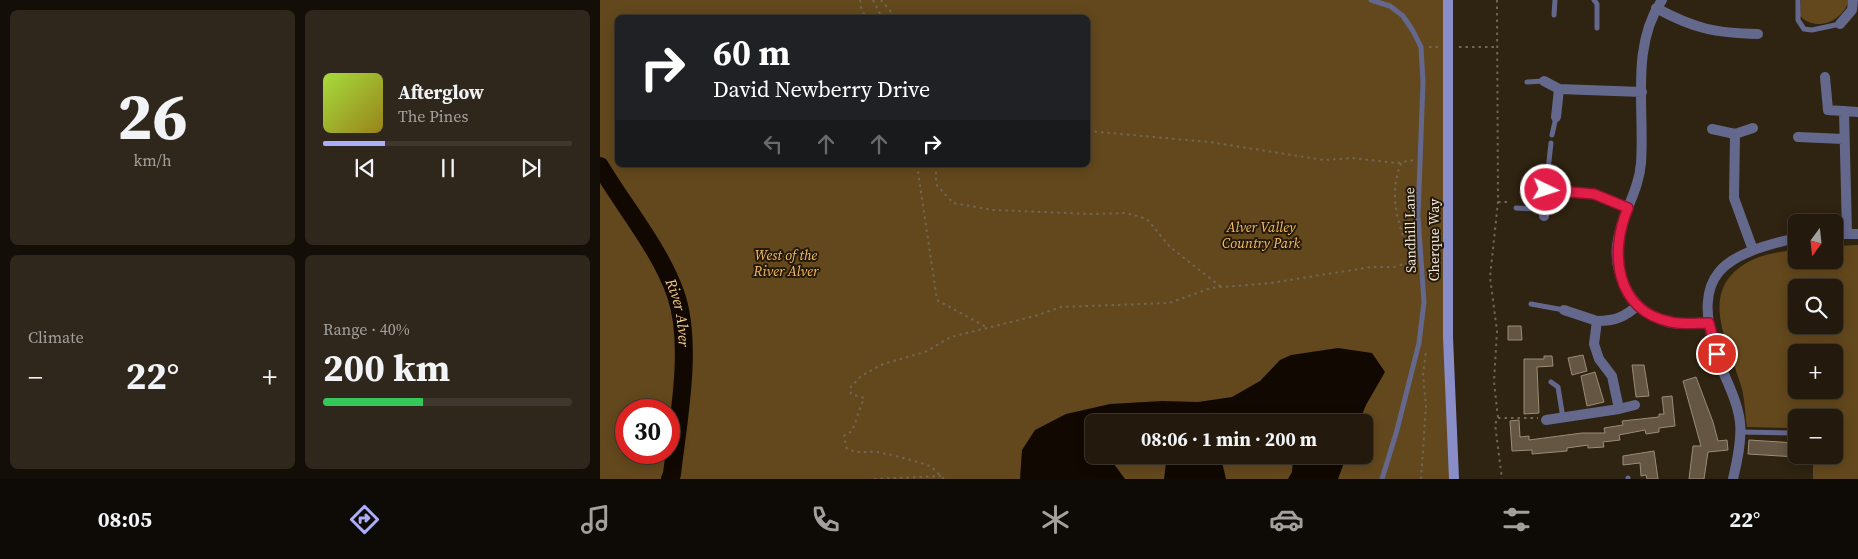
<!DOCTYPE html>
<html lang="en">
<head>
<meta charset="utf-8">
<style>
  body { margin:0; font-family:"Source Serif 4",serif; background:#2f271b; color:#f1f3f6; height:100vh; display:flex; flex-direction:column; font-size:19px; white-space:nowrap }
  * { box-sizing:border-box; margin:0 }
  p { font-size:16px; color:#a3a19d }
  .icon { flex:none; width:28px; height:28px; fill:none; stroke:currentColor; stroke-width:2; stroke-linecap:round; stroke-linejoin:round }
  .map { position:relative; flex:1; overflow:hidden }
  .sheet { display:flex; flex-direction:column; gap:10px; padding:10px; background:#130e07; width:600px }
  .sheet>* { flex:none }
  .top-card { position:absolute; left:15px; top:15px; width:475px; height:152px; border-radius:8px; box-shadow:0 2px 12px #0003,0 0 0 1px #40382e; background:#202124; color:#fff; overflow:hidden }
  .needle { width:32px; rotate:195deg }
  .buttons { position:absolute; left:1188px; top:214px; display:grid; gap:10px }
  .buttons a { display:grid; place-items:center; width:55px; height:55px; border-radius:8px; background:#231a0d; box-shadow:0 2px 12px #0003,0 0 0 1px #40382e; font-size:25px }
  .speed { position:absolute; left:15px; top:399px; display:flex; gap:10px; font-size:25px; font-weight:700; text-align:center }
  .speed>* { display:grid; place-content:center; width:65px; height:65px; border-radius:50%; background:#231a0d; box-shadow:0 2px 12px #0003,0 0 0 1px #40382e; line-height:1 }
  .speed .limit { border:8px solid #d22; background:#fff; color:#111 }
  .pin { position:absolute; display:grid; place-items:center; width:42px; height:42px; color:#fff; margin:-21px; border:2px solid #fff; border-radius:50%; box-shadow:0 1px 5px #0007 }
  .me { position:absolute; width:55px; margin:-28px; rotate:94deg; stroke-linejoin:round; filter:drop-shadow(0 0 4px #0008) }
  .turn { display:flex; align-items:center; gap:18px; height:105px; padding:0 15px; font-size:22px }
  .turn .icon { width:65px; height:65px; stroke-width:2.5 }
  .turn b { display:block; font-size:35px; line-height:42px }
  .lanes { display:flex; align-items:center; height:48px; padding:0 15px; background:#0003; justify-content:center; gap:25px; direction:ltr }
  .lanes .off { opacity:.35 }
  .big { font-size:38px; font-weight:700; line-height:1.1 }
  .sheet .card { flex:1; display:flex; flex-direction:column; justify-content:center; gap:8px; min-width:0; padding:0 18px; border-radius:8px; background:#2f271b }
  .sheet .dial { align-items:center; gap:0 }
  .dial b { font-size:65px; line-height:1 }
  .song { display:flex; align-items:center; gap:15px }
  .cover { width:60px; height:60px; border-radius:8px; background:linear-gradient(135deg,hsl(80 70% 55%),hsl(50 70% 35%)) }
  .played { height:5px; border-radius:2px; background:linear-gradient(90deg,#abaffb 25%,#40382e 25%) }
  .keys { display:flex; justify-content:space-around; direction:ltr }
  .heat { display:flex; justify-content:space-between; align-items:center; font-size:28px; direction:ltr }
  .charge { height:8px; border-radius:4px; background:linear-gradient(90deg,#34c759 40%,#40382e 0) }
  .sheet .tiles { flex:1; display:grid; gap:10px; grid-template-columns:repeat(2,1fr) }
  .trip { position:absolute; left:485px; top:414px; width:288px; height:50px; border-radius:8px; background:#231a0d; box-shadow:0 2px 12px #0003,0 0 0 1px #40382e; font-weight:700; line-height:50px; text-align:center }
  .dock { display:flex; height:80px; justify-content:space-around; align-items:center; background:#0e0a05; color:#a3a19d }
  .dock .icon { width:35px; height:35px }
  .dock .current { color:#abaffb }
  .dock b { font-size:22px; color:#f1f3f6 }
  main { display:flex; flex:1; min-height:0 }
  .map>svg:first-child { display:block }
  .green { fill:#63481d; fill-rule:evenodd }
  .water { fill:#110901 }
  .lines { fill:none; stroke-linecap:round; stroke-linejoin:round }
  .river { stroke:#110901; stroke-width:18 }
  .building { fill:#645642; stroke:#9b8c77 }
  .path { stroke:#706656; stroke-width:2; stroke-dasharray:2.5 4; stroke-linecap:butt }
  .lane { stroke:#65688d; stroke-width:5 }
  .street { stroke:#65688d; stroke-width:10 }
  .secondary { stroke:#898dc8; stroke-width:10 }
  .route-casing { stroke:#92132f; stroke-width:12 }
  .route { stroke:#e11d48; stroke-width:9 }
  .labels { text-anchor:middle; stroke-width:4; stroke-linejoin:round; paint-order:stroke }
  .park-label { font-size:14px; font-style:italic; fill:#f9be64; stroke:#251908 }
  .street-label { font-size:14px; fill:#ece4d9; stroke:#251908 }
  .water-label { font-size:15px; font-style:italic; fill:#f6ca8a; stroke:#251908 }
</style>
</head>
<body>
<main>
<section class="sheet">
<div class="tiles">
<div class="card dial"><b>26</b><p>km/h</p></div>
<div class="card">
<div class="song"><i class="cover"></i><div><b>Afterglow</b><p>The Pines</p></div></div>
<div class="played"></div>
<div class="keys"><svg class="icon" aria-label="previous" viewBox="0 0 24 24"><path d="M18 5L8 12l10 7zM5 5v14"/></svg><svg class="icon" aria-label="pause" viewBox="0 0 24 24"><path d="M8 5v14M16 5v14"/></svg><svg class="icon" aria-label="next" viewBox="0 0 24 24"><path d="M6 5l10 7-10 7zM19 5v14"/></svg></div>
</div>
<div class="card"><p>Climate</p>
<div class="heat"><a>−</a><b class="big">22°</b><a>+</a></div>
</div>
<div class="card"><p>Range · 40%</p><b class="big">200 km</b><div class="charge"></div></div>
</div>
</section>
<div class="map">
<svg width="1258" height="479" viewBox="0 0 1258 479">
  <rect width="100%" height="100%" fill="#2f2311"/>
  <!-- green -->
  <path class="green" d="M0,0H848L850,479H0ZM18,18H488V165H18ZM26,410H69V452H26ZM494,422H764V455H494Z
    M1201,0H1249C1243,21 1217,33 1200,16Z
    M1258,245V479H1213V455H1234V418H1196V428L1147,427C1145,415 1145,401 1142,389C1130,345 1093,289 1152,260C1164,254 1182,252 1196,249V260H1234V246ZM1196,288H1234V325H1196ZM1196,352H1234V390H1196Z"/>
  <!-- water -->
  <path class="water" d="M738,348L772,353L785,372L766,405L759,422H494V455H517L514,464L525,479H420L422,450L435,430L466,414L510,404L562,401L598,402L632,397L660,381L680,360L691,355Z
    M567,455H625L622,462L626,479H564Z
    M693,455H747L738,479H688L692,472Z"/>
  <g class="lines">
    <!-- river -->
    <path class="river" id="s1" d="M0,166C25,208 60,249 76,295C93,346 78,421 72,474L70,479"/>
  </g>
  <!-- building -->
  <path class="building" d="M908,326H921L922,340H908Z
    M983,355L987,371L972,375L968,358Z
    M944,356H952L953,366L937,367L939,413L924,414V359H944Z
    M1032,365H1044L1049,396L1036,397Z
    M995,372L1004,402L987,406L981,376Z
    M1096,377L1113,422L1118,441L1127,440L1128,450L1108,452L1104,479H1089L1093,446H1101L1083,381Z
    M1072,396L1075,426L1059,428V432L1046,434L1045,430L1019,435L1020,440L1003,442L1004,447L988,448V445L967,448V451L932,454V450L912,451L910,421L919,420L920,437L929,436V440L982,433H1005L1004,428L1023,425L1022,421L1059,417V414H1064L1062,397Z
    M1149,440L1196,443V457L1148,454Z
    M1054,451L1058,479H1047L1046,475L1041,476L1040,463L1023,465V456Z"/>
  <g class="lines">
    <!-- path -->
    <path class="path" d="M260,0L261,8L266,18
      M273,0L282,18
      M281,0L296,18
      M897,0L898,202L890,277L897,331L894,382L898,418L895,424L902,479
      M829,47H839
      M859,47H896
      M488,131L609,142L724,160L752,158L797,163L814,160
      M801,163C787,199 800,227 812,261
      M317,165L337,300L388,328
      M336,165V184L353,203L393,210L492,214L527,213L547,219L570,247L621,287
      M898,202H910
      M898,418H938
      M274,479L341,476
      M344,479C339,475 335,469 329,466C324,463 285,453 277,452C265,451 259,454 247,449L244,436L252,431L264,398L251,394L250,388L261,376L283,364L325,352L351,337L435,316L461,307L569,303L611,288L671,283L771,267H794L814,261
      M821,479L826,406L823,374L826,351"/>
    <!-- lane -->
    <path class="lane" d="M771,0L790,6L803,16L813,31L821,47L823,82L818,216L824,302L819,343L797,430L782,479
      M994,0L997,4V28
      M1198,0V20L1204,29L1212,30L1240,24
      M954,15L955,0
      M927,82L944,81
      M952,135L956,117
      M947,179L951,143
      M916,208L957,210
      M931,304L964,310
      M951,382L958,387L963,418
      M1140,432L1196,433
      M1028,478V479"/>
    <!-- street -->
    <path class="street" d="M1062,0C1030,47 1045,109 1041,163C1039,190 1023,212 1018,239C1011,275 1034,315 1071,323C1084,325 1097,324 1109,323
      M1056,8C1095,29 1115,33 1158,34
      M1240,24L1252,10L1253,0
      M1225,77L1228,110L1258,112
      M944,81L959,89
      M1244,111L1247,233
      M956,117L959,89L1042,92
      M1112,129L1135,134L1153,128
      M1135,134L1134,198L1153,250
      M1198,137L1244,139
      M944,216L946,190L994,194L1028,208
      M1234,234H1258
      M964,310L997,321
      M1019,409L1035,405
      M946,420L1019,409L1012,376L999,359L994,344L997,321C1015,321 1025,317 1038,305
      M1133,479C1137,462 1142,440 1140,422C1137,398 1124,377 1116,354C1091,272 1123,255 1196,238"/>
    <!-- secondary -->
    <path class="secondary" d="M848,0V337L854,479"/>
  </g>
  <g class="lines">
    <!-- route casing -->
    <g class="route-casing">
      <path id="route" d="M946,190L994,194L1028,208C1009,252 1015,311 1071,322C1084,325 1096,323 1109,323L1117,354"/>
    </g>
    <!-- route -->
    <use href="#route" class="route"/>
  </g>
  <g class="labels">
    <!-- park labels -->
    <g class="park-label">
      <text x="661" y="232">Alver Valley<tspan x="661" dy="16">Country Park</tspan></text>
      <text x="186" y="260">West of the<tspan x="186" dy="16">River Alver</tspan></text>
    </g>
    <!-- street labels -->
    <g class="street-label">
      <text transform="translate(810 230) rotate(-91)" y="5">Sandhill Lane</text>
      <text transform="translate(834 240) rotate(-90)" y="5">Cherque Way</text>
    </g>
    <!-- water labels -->
    <g class="water-label">
      <text dy="5" stroke="none"><textPath href="#s1" startOffset="168">River Alver</textPath></text>
    </g>
  </g>
</svg>
<div class="buttons">
<a><svg class="needle" viewBox="-14 -14 28 28"><path d="M0-13l5 13h-10z" fill="#e53935"/><path d="M0 13l5-13h-10z" fill="#a3a19d"/></svg></a>
<a><svg class="icon" aria-label="search" viewBox="0 0 24 24"><circle cx="10" cy="10" r="6"/><path d="M15 15l6 6"/></svg></a>
<a>+</a>
<a>−</a>
</div>
<div class="speed"><div class="limit">30</div></div>
<div class="pin" style="left:1117px;top:354px;background:#d93025"><svg class="icon" aria-label="arrive" viewBox="0 0 24 24"><path d="M6 21V4h12l-3 4 3 4H6"/></svg></div>
<svg class="me" style="left:946px;top:190px" viewBox="-20 -20 40 40"><circle r="17" fill="#e11d48" stroke="#fff" stroke-width="3"/><path d="M0-11L8 9 0 5-8 9z" fill="#fff"/></svg>
<div class="trip">08:06 · 1 min · 200 m</div>
<div class="top-card">
<div class="turn"><svg class="icon" aria-label="right" viewBox="0 0 24 24"><path d="M7 20v-9h11M14 6l5 5-5 5"/></svg><div><b>60 m</b>David Newberry Drive</div></div>
<div class="lanes"><svg class="icon off" aria-label="left" viewBox="0 0 24 24"><path d="M17 20v-9H6M10 6l-5 5 5 5"/></svg><svg class="icon off" aria-label="ahead" viewBox="0 0 24 24"><path d="M12 20V5M6 11l6-6 6 6"/></svg><svg class="icon off" aria-label="ahead" viewBox="0 0 24 24"><path d="M12 20V5M6 11l6-6 6 6"/></svg><svg class="icon" aria-label="right" viewBox="0 0 24 24"><path d="M7 20v-9h11M14 6l5 5-5 5"/></svg></div>
</div>
</div>
</main>
<nav class="dock">
<b>08:05</b>
<svg class="icon current" aria-label="directions" viewBox="0 0 24 24"><path d="M12 3l9 9-9 9-9-9zM9 14v-3h6M13 9l2 2-2 2"/></svg>
<svg class="icon" aria-label="music" viewBox="0 0 24 24"><path d="M9 18V5l10-2v13"/><circle cx="6" cy="18" r="3"/><circle cx="16" cy="16" r="3"/></svg>
<svg class="icon" aria-label="phone" viewBox="0 0 24 24"><path d="M5 4h4l2 5-3 2q2 4 5 5l2-3 5 2v4C11 20 4 13 5 4z"/></svg>
<svg class="icon" aria-label="climate" viewBox="0 0 24 24"><path d="M12 3v18M4 7l16 10M4 17L20 7"/></svg>
<svg class="icon" aria-label="car" viewBox="0 0 24 24"><path d="M5 17H2v-5l4-1 3-4h7l3 4 3 1v5h-3M9 17h6M6 11h13"/><circle cx="7" cy="17" r="2"/><circle cx="17" cy="17" r="2"/></svg>
<svg class="icon" aria-label="filters" viewBox="0 0 24 24"><path d="M4 7h16M4 17h16"/><circle cx="9" cy="7" r="2"/><circle cx="15" cy="17" r="2"/></svg>
<b>22°</b>
</nav>
</body>
</html>
